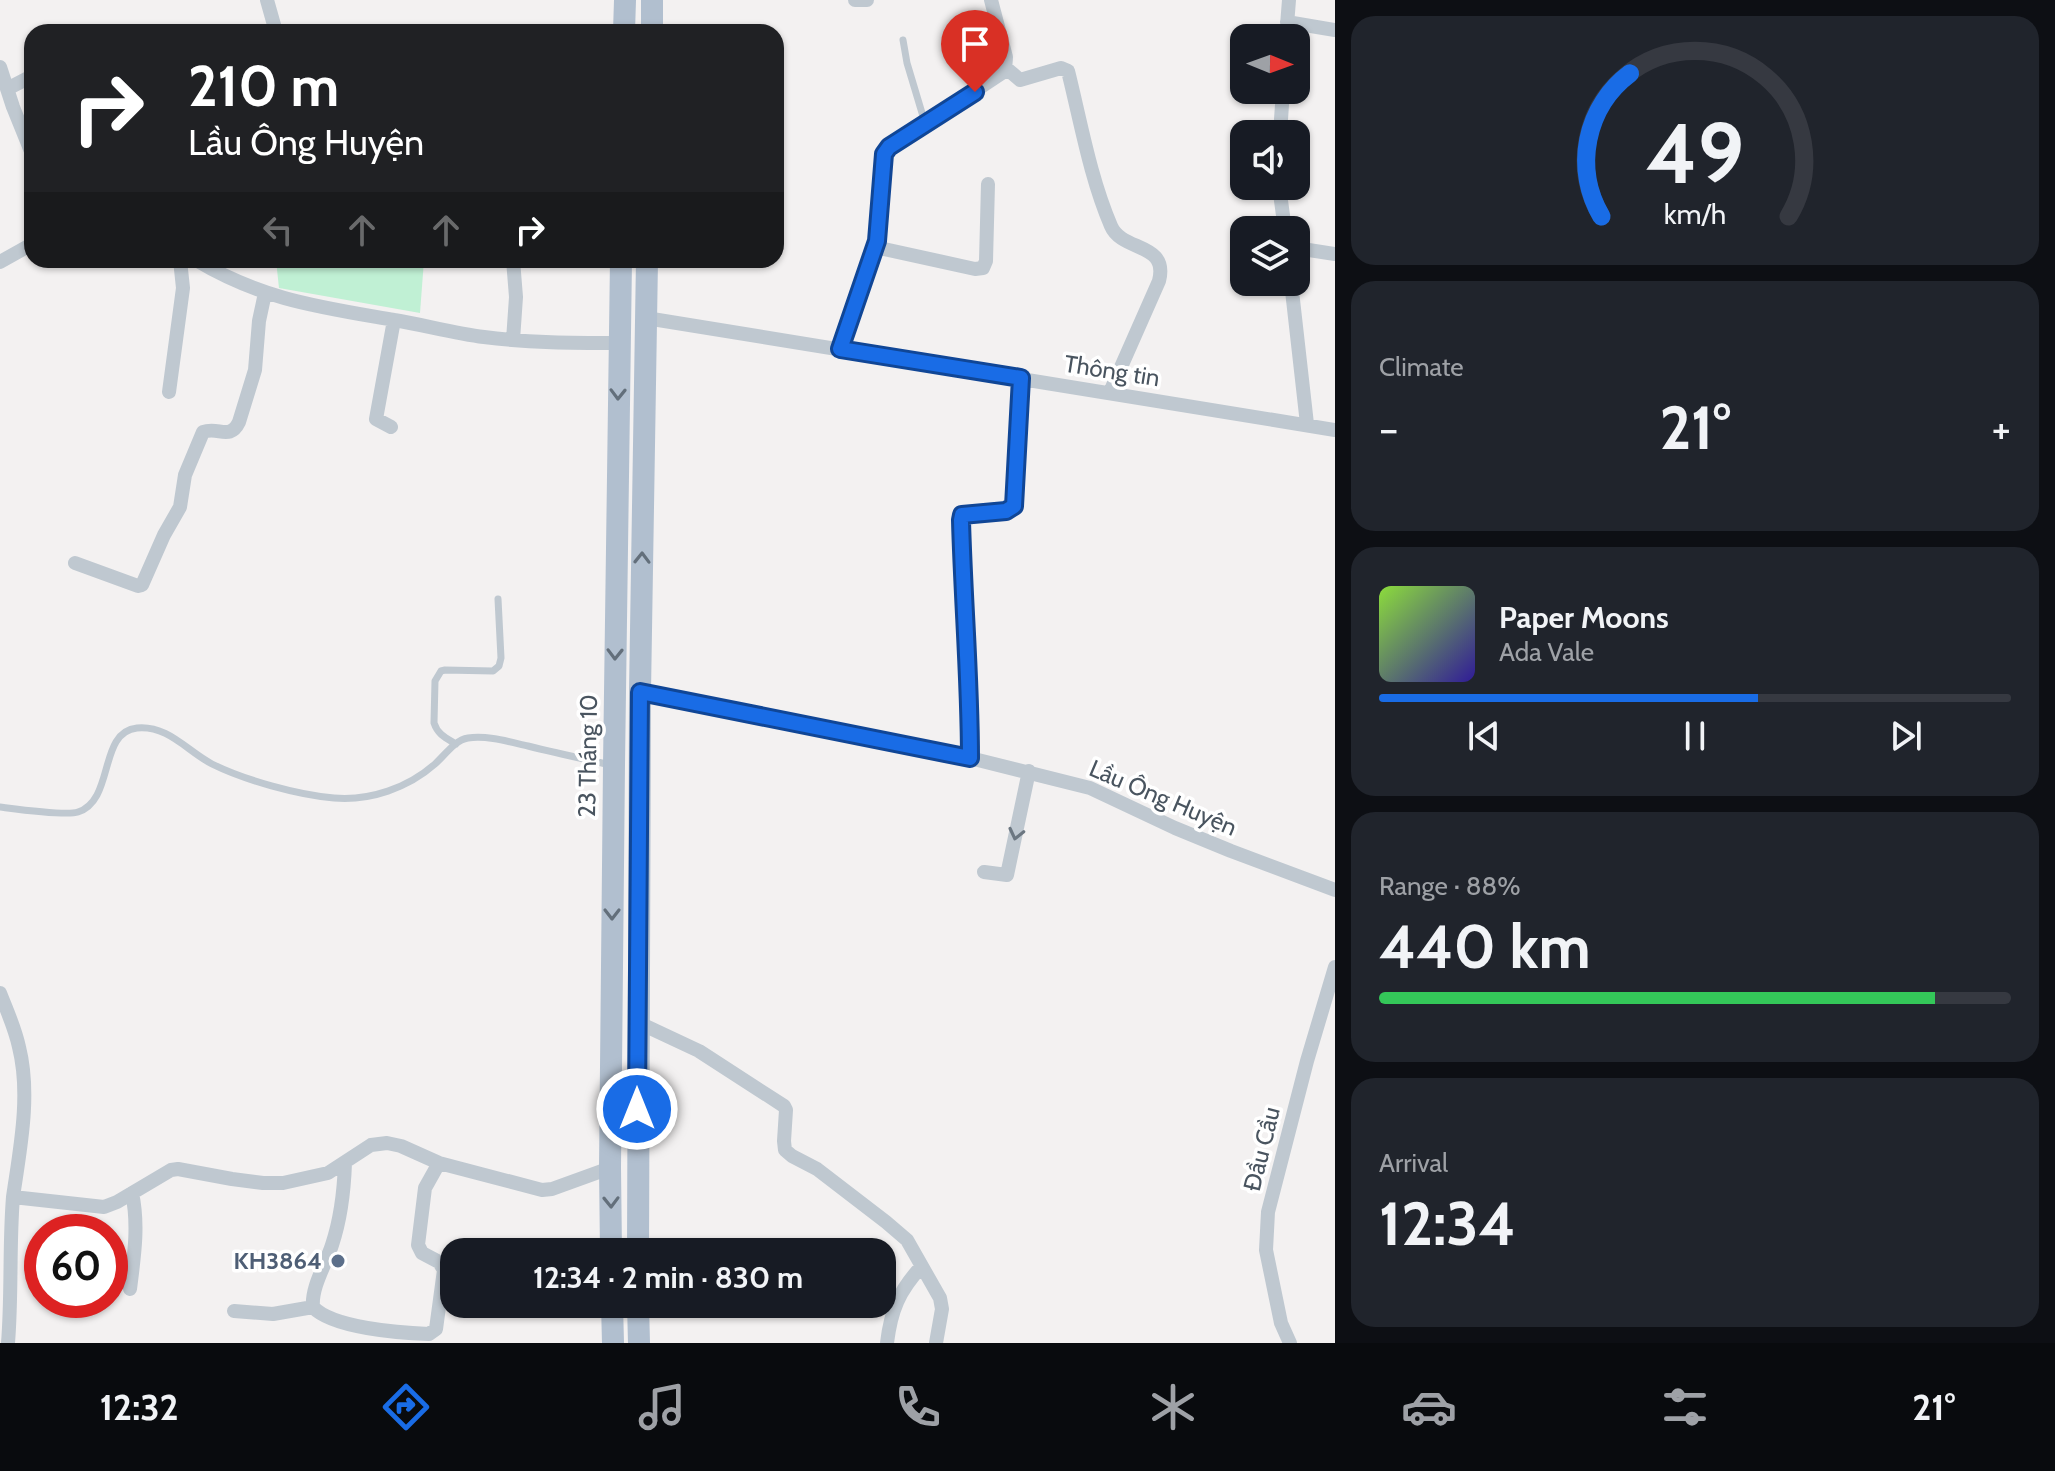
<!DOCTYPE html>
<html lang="en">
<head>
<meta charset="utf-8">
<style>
  body { margin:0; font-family:Cabin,sans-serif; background:#20242c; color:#f1f3f6; height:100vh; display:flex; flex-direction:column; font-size:30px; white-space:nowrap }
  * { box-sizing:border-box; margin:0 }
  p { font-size:26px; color:#9ea1a6 }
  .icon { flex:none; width:44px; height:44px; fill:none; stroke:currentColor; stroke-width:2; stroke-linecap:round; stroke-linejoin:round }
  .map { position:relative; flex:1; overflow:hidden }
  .details { display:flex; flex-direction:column; gap:16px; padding:16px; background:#0d0f14; width:720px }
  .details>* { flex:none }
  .banner { position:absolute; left:24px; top:24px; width:760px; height:244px; border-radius:24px; box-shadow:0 2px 6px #0004; background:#202124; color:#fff; overflow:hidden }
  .needle { width:52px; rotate:91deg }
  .fabs { position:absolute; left:1230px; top:24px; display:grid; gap:16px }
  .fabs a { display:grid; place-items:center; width:80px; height:80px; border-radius:16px; background:#171b24; box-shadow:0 2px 6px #0004; font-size:40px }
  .speed { position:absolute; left:24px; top:1214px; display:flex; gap:16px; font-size:40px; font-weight:700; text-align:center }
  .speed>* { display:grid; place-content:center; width:104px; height:104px; border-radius:50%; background:#171b24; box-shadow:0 2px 6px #0004; line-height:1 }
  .speed .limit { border:12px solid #d22; background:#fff; color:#111 }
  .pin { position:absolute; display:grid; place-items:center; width:68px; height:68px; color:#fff; margin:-82px -34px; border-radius:50% 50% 50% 0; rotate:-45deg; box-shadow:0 0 8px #0007 }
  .pin .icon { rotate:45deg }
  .me { position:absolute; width:88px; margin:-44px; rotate:0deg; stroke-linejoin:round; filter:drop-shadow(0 0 6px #0008) }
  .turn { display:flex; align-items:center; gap:28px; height:168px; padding:0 32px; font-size:36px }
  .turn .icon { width:104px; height:104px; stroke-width:2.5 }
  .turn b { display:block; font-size:56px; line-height:68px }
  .lanes { display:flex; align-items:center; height:76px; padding:0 32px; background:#0003; justify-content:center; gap:40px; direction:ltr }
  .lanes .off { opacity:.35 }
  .big { font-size:60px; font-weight:700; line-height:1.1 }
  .details .tile { flex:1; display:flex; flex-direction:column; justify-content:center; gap:12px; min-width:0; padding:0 28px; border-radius:24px; background:#20242c }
  .details .dial { align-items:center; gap:0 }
  .dial svg { height:208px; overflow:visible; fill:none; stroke:#363941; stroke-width:7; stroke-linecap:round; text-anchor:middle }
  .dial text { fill:#f1f3f6; stroke:none }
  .song { display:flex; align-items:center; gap:24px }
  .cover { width:96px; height:96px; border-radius:12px; background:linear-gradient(135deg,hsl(90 70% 55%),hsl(250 70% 35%)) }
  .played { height:8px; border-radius:4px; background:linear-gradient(90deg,#196ce6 60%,#363941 60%) }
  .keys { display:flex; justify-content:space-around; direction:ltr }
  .heat { display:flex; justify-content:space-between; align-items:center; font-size:44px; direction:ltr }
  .charge { height:12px; border-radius:6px; background:linear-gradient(90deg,#34c759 88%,#363941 0) }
  .trip { position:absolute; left:440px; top:1238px; width:456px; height:80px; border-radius:24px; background:#171b24; box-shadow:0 2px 6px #0004; font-weight:700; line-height:80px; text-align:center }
  .tab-bar { display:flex; height:128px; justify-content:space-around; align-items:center; background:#090b0e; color:#9ea1a6 }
  .tab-bar .icon { width:56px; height:56px }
  .tab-bar .current { color:#196ce6 }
  .tab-bar b { font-size:36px; color:#f1f3f6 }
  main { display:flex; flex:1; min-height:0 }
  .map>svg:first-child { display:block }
  .green { fill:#c0f0d4 }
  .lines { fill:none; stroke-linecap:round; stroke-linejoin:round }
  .service { stroke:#bfc8d0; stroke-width:7 }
  .minor { stroke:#bfc8d0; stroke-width:14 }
  .primary { stroke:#b1bfcf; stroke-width:22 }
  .oneway { stroke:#636f7b }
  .oneway2 { stroke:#6c7781 }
  .route-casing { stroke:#104696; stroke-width:20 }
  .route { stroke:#196ce6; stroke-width:14 }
  .service-dot { fill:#5c6f8a; stroke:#fff; stroke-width:3 }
  .labels { text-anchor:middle; stroke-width:7; stroke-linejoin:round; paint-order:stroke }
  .street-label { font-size:24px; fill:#49545f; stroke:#fff }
  .service-label { font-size:24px; font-weight:bold; fill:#4e5e75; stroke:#fff; text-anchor:end }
</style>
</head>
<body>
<main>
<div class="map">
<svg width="1335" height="1343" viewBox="0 0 1335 1343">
  <rect width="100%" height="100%" fill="#f3f1f1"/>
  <!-- green -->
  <path class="green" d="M276,260H424L420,313L279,288Z"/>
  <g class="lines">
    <!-- service -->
    <path class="service" d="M903,40L907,63L925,123
      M456,744C446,738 438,735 434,723L435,681L441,671L445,670L493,671L499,666L501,658L498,599
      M0,807C16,809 66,816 78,812C115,800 98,732 137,728C168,725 187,751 212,764C244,780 298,795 334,798C370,801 408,788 435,764C445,755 455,740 468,738C487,735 510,742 528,746C556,753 584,759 611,765"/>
    <!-- minor -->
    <path class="minor" d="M267,0L276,32
      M855,0H867
      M1287,22L1335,30
      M1286,38L1289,0
      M0,67L13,107L32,154
      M1006,68L1020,80L1061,68L1068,71C1081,123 1090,177 1111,226C1122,252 1169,242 1159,281L1110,392
      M7,89L32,76
      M1280,134L1283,90
      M1279,186L1285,230
      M875,247L975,269L983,268L986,261L988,184
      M1296,248L1335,254
      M196,260C263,300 319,307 394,320C424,325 454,333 484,337C529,343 574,343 619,343
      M0,262L32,244
      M1291,282L1307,424
      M646,318L1335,430
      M513,340L516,297L513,260
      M840,349L877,241L883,159L886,150L1005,71L1006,57L991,0
      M169,392L183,288L180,260
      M391,427L376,419L394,320
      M75,563L138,586L142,585L164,535L180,507L185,475L203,432C218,426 230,441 239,422L255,370L259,321L265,293
      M640,692L970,758L1090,788L1175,828L1231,851L1335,890
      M970,758C969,678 963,599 961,520L962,515L967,514L1006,511L1014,506L1021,378
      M984,872L1007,875L1029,771
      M0,993C7,1011 15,1028 19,1047C31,1095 20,1149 13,1197
      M637,1022L699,1051L784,1106L786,1110L784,1141L785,1150L792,1156L817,1169L886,1222L907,1240L940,1298L942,1309L936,1343
      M345,1163C344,1192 341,1218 332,1245C326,1264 311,1287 313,1307C332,1328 400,1333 429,1334L436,1329L444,1270L439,1262L422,1253L418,1245L425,1188L439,1163
      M130,1289C134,1257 139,1225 132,1193
      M234,1311L273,1314L313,1307
      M8,1343C12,1294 9,1246 13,1197L104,1207L117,1202L171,1170L178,1169L232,1179L263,1183H283L328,1173L371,1145L387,1143L401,1146L439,1163L542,1190L552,1189L610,1168
      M887,1343C891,1310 899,1291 921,1267
      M1290,1343L1281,1323L1266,1250L1268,1212L1307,1061L1335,967"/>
    <!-- primary -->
    <path class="primary" d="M624,32L625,0
      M652,32V0
      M611,1252L610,1168L614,765L621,260
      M638,1252L640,692L647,260
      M612,1304L613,1343
      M638,1304L639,1343"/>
  </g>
  <!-- one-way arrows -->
  <defs><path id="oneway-chevron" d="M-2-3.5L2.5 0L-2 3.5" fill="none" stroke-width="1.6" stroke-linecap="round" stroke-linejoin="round" transform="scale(2)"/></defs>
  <g class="oneway">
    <use href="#oneway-chevron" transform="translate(618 394) rotate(91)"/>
    <use href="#oneway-chevron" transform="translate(642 558) rotate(-89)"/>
    <use href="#oneway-chevron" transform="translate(615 654) rotate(91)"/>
    <use href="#oneway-chevron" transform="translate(612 914) rotate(90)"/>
    <use href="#oneway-chevron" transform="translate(611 1202) rotate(89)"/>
  </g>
  <use class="oneway2" href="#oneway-chevron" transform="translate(1016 834) rotate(103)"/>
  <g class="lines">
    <!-- route casing -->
    <g class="route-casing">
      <path id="route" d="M637,1109L640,692L970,758C970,678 963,599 961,520L962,515L1006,511L1014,506L1021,378L840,349L877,241L884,154L889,147L975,92"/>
    </g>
    <!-- route -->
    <use href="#route" class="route"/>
  </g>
  <!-- markers -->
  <circle class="service-dot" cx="338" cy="1261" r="8"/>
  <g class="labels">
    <!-- street labels -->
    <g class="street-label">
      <text transform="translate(1112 371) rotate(9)" y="8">Thông tin</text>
      <text transform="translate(588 756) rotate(-89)" y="8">23 Tháng 10</text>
      <text transform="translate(1163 798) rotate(23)" y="8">Lầu Ông Huyện</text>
      <text transform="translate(1262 1149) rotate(-76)" y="8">Đầu Cầu</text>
    </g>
    <!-- service labels -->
    <g class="service-label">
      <text x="322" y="1269">KH3864</text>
    </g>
  </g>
</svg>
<div class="fabs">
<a><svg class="needle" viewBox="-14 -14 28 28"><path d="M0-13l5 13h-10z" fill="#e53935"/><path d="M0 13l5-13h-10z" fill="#9ea1a6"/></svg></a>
<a><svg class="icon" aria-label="sound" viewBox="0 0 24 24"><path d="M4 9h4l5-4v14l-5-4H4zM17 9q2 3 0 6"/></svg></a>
<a><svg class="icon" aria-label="layers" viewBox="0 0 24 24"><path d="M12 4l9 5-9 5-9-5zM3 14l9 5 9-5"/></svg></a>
</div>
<div class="speed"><div class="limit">60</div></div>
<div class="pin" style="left:975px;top:92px;background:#d93025"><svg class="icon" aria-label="arrive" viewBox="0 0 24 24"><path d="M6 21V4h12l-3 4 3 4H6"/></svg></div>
<svg class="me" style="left:637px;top:1109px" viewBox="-20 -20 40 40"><circle r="17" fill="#196ce6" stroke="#fff" stroke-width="3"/><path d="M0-11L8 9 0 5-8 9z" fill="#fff"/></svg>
<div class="trip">12:34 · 2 min · 830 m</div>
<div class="banner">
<div class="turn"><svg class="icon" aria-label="right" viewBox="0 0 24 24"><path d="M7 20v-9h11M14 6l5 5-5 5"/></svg><div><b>210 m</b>Lầu Ông Huyện</div></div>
<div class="lanes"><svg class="icon off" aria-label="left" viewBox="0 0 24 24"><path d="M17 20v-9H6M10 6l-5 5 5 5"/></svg><svg class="icon off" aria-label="ahead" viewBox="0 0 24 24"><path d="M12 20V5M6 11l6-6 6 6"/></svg><svg class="icon off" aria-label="ahead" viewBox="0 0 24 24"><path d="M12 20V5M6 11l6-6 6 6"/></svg><svg class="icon" aria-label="right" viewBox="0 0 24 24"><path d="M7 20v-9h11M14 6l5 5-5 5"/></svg></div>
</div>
</div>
<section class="details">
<div class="tile dial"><svg viewBox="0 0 100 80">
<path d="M14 69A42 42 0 1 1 86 69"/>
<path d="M14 69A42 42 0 0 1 25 14" stroke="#196ce6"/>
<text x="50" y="56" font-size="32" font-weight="700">49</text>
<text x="50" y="72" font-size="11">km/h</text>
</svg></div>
<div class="tile"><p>Climate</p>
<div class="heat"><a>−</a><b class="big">21°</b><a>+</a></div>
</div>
<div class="tile">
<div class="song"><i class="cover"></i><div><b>Paper Moons</b><p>Ada Vale</p></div></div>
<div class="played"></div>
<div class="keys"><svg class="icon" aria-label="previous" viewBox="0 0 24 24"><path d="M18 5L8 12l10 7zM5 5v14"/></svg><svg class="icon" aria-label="pause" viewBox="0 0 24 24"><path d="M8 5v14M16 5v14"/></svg><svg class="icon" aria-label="next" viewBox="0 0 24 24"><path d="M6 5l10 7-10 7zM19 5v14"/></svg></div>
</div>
<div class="tile"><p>Range · 88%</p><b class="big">440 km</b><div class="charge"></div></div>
<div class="tile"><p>Arrival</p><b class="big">12:34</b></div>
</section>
</main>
<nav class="tab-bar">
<b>12:32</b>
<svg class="icon current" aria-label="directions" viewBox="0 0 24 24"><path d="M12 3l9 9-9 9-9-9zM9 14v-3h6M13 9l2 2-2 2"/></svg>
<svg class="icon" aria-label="music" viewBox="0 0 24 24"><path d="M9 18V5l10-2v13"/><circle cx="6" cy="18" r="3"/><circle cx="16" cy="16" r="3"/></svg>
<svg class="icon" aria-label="phone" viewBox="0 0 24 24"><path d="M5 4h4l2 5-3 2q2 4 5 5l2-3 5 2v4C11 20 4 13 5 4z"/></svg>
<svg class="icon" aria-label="climate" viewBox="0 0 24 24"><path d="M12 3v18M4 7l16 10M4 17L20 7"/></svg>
<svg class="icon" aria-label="car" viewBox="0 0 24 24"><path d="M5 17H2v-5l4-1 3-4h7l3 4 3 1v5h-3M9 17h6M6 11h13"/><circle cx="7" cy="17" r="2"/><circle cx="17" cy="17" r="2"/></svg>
<svg class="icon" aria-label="filters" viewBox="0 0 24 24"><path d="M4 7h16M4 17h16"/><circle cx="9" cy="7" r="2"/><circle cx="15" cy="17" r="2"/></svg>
<b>21°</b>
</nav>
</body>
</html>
